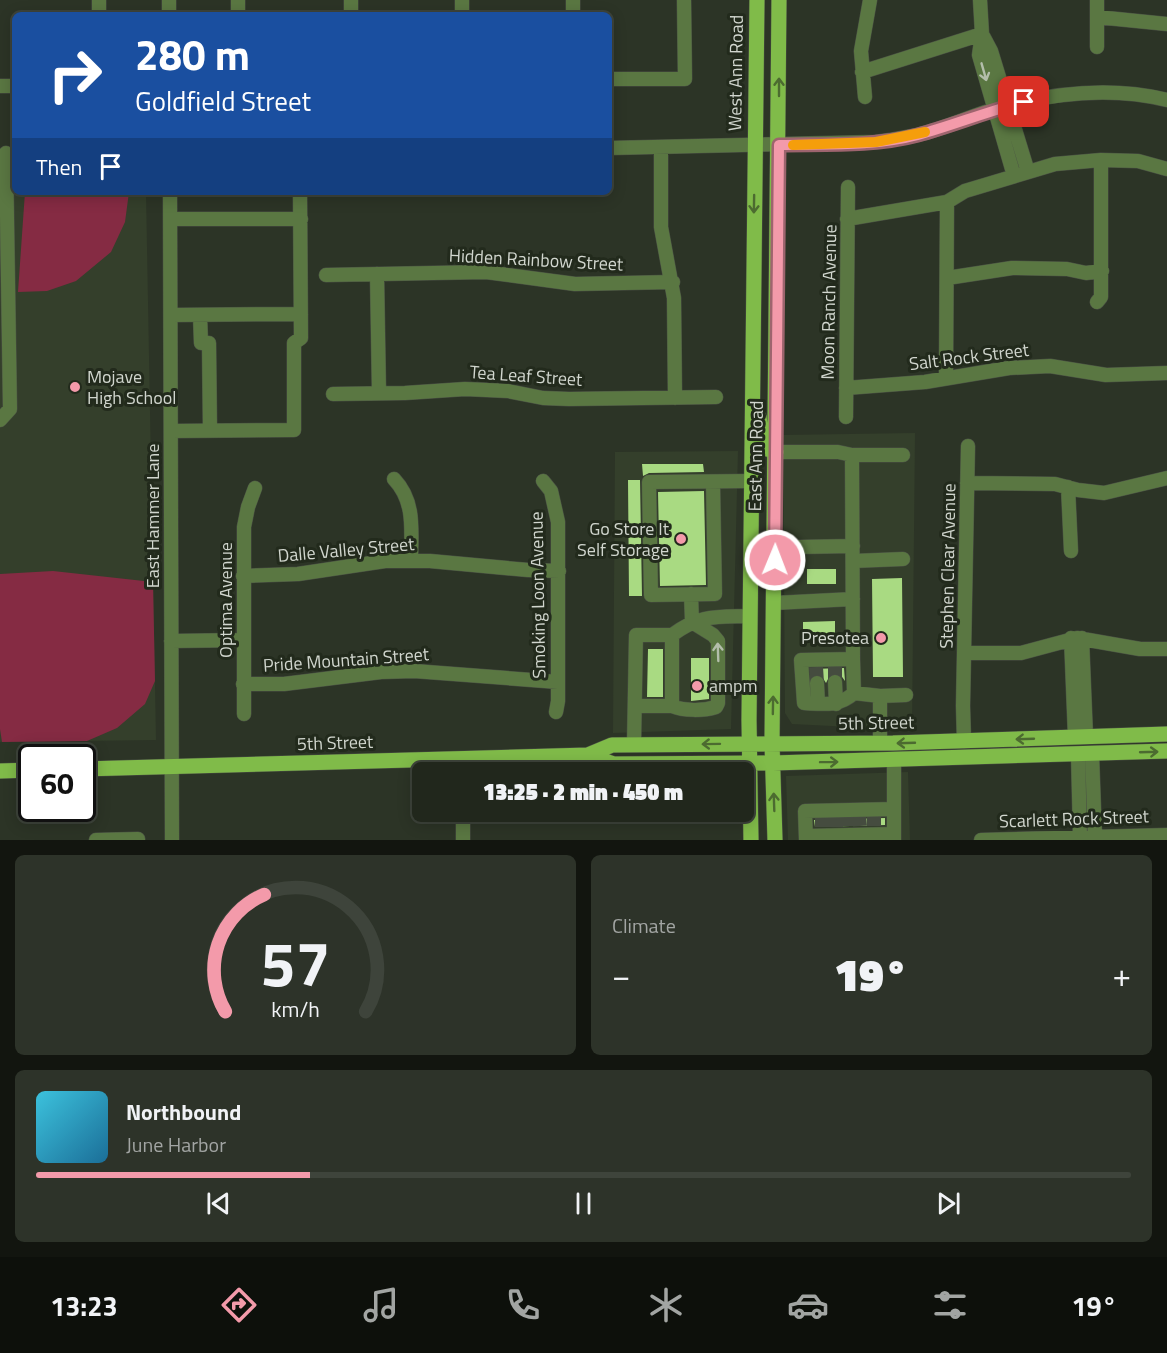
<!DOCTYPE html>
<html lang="en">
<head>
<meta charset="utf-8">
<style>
  body { margin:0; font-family:"Titillium Web",sans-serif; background:#2d3329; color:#f1f3f6; height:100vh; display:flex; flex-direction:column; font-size:22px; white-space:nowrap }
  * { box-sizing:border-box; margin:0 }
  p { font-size:20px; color:#a2a5a3 }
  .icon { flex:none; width:33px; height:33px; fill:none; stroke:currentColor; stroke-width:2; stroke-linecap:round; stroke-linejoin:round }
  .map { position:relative; height:840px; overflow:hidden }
  .details { display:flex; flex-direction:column; gap:15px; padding:15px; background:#12150f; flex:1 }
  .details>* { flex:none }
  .hud { position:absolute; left:12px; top:12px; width:600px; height:183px; border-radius:9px; box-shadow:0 3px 15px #0003,0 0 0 2px #3e443b; background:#1a4fa0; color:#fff; overflow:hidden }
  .speed { position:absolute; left:18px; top:744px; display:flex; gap:12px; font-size:30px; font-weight:700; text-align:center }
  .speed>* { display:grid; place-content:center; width:78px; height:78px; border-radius:50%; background:#21271c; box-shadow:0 3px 15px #0003,0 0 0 2px #3e443b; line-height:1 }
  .speed .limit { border:3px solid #111; border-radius:9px; background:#fff; color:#111 }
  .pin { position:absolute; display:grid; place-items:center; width:51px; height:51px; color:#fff; margin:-26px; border-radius:12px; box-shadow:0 3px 9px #0006 }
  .me { position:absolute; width:66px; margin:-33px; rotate:1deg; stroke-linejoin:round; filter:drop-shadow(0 0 4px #0008) }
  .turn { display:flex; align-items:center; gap:21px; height:126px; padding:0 24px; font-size:27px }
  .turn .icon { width:78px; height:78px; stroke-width:2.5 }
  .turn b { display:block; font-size:42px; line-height:51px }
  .then { display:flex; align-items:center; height:57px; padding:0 24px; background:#0003; gap:12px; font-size:22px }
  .big { font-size:45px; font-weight:800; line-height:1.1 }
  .details .tile { flex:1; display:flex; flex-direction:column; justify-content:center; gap:9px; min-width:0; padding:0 21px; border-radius:9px; background:#2d3329 }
  .details .dial { align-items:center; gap:0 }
  .dial svg { height:156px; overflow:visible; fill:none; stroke:#3e443b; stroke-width:7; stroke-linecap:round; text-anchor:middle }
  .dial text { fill:#f1f3f6; stroke:none }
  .song { display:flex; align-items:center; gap:18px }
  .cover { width:72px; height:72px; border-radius:9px; background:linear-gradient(135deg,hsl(190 70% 55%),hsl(200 70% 35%)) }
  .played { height:6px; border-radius:3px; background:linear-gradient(90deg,#f39aaa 25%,#3e443b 25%) }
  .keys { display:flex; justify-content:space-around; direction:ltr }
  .heat { display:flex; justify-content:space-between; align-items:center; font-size:33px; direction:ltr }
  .details .tiles { flex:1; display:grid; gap:15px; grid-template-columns:1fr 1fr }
  .tile:last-child { grid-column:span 2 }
  .trip { position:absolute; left:412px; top:762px; width:342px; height:60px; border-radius:9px; background:#21271c; box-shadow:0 3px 15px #0003,0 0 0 2px #3e443b; font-weight:800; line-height:60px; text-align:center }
  .tab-bar { display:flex; height:96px; justify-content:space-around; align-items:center; background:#0d100b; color:#a2a5a3 }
  .tab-bar .icon { width:42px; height:42px }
  .tab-bar .current { color:#f39aaa }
  .tab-bar b { font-size:27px; color:#f1f3f6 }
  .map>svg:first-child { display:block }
  .built { fill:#343f2b }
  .pitch { fill:#852b43 }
  .building { fill:#a9da82 }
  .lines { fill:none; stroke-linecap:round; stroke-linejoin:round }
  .minor-tunnel { stroke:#454c3f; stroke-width:14; stroke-dasharray:14 7; stroke-linecap:butt }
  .minor-casing { stroke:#4a5144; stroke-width:15 }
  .major-casing { stroke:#4a5144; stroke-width:16 }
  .minor { stroke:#5a7742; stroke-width:14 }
  .major { stroke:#80bb49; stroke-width:15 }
  .oneway { stroke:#b3beab }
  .oneway2 { stroke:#4c6b30 }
  .route-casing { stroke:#9e646e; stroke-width:15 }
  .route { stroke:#f39aaa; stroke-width:10 }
  .slow { stroke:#f59e0b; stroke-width:10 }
  .poi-dot { fill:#f39aaa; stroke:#222a1c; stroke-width:2 }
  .labels { text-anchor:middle; stroke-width:6; stroke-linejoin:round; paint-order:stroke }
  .street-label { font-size:18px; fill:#d1d6ce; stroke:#222a1c }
  .poi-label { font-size:18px; fill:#d1d6ce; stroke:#222a1c; text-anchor:start }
</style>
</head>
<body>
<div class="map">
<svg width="1167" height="840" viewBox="0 0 1167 840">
  <rect width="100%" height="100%" fill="#2c3426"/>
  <!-- built -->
  <path class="built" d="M15,184V192H146L156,740L0,742V185Z
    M915,433L912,730L792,724L785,713L783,435Z
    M738,451L731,729L613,733L615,452Z
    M908,772L910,840H788L786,776Z"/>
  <!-- pitch -->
  <path class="pitch" d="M25,192H129L125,222L111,252L76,281L47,291L18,292Z
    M53,571L153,582L155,681L145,704L117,728L87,741L2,742L0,729V574Z"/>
  <!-- building -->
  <path class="building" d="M642,464H703L704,472L649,473L643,476Z
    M628,480H640L642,596H629Z
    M704,491L706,585L660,586L658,492Z
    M807,569H836V584H807Z
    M902,578L903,677H873L872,579Z
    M835,621V641L803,642V622Z
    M648,649H663V697H647Z
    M691,658H709V699L691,701Z
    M844,668L845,681L840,674L835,673L830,675L826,683L821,675L811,676V669Z
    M885,818V825L815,827L814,820Z"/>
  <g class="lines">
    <!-- minor-tunnel -->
    <path class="minor-tunnel" d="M835,666V682
      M816,667L817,683
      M859,814L860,826
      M874,814V826
      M822,815V827
      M836,815V827
      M847,815V826"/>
    <!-- minor casing -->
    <g class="minor-casing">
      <path id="minor" d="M99,0V15
        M238,0V15
        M462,0V15
        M573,0V15
        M980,0L982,34L979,55L1014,176
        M1097,0V47
        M169,15V0
        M351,15V0
        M1097,17L1167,24
        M982,34L991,51L1028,172
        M862,72L982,34
        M609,79H685L684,0
        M0,86H15
        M865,97L861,51L870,0
        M661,147V227L674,298L675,398
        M609,148L876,142C889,140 903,138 917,135C943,129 969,117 995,109C1051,93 1110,86 1167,100
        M170,192L172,840
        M170,219H301
        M847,219L947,202L965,191L1055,164L1101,160L1138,161L1167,169
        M377,274L379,393
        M326,275L486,272L575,284L673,282
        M947,278L1012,268L1067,269L1086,273L1102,271
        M1097,302L1101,297V160
        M171,315L301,314
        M200,315L201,343H209L210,431
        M946,377L947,202
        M846,388L925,382L1009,368L1050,366L1106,375L1167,373
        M333,394L405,393L465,389L508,391L543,398L569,399L716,397
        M846,417L848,187
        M0,420L10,409L6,153
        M171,431L294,430V343L301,338L300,192
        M776,452H838L852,455
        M394,479C416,502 411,532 411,561
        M543,481L551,491L558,522V701L556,712
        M713,482L715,594L651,595L649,482L752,481
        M967,483L1055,484L1078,490L1104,493L1167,478
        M1068,487L1071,551
        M798,547L853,546
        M853,561L903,559
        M243,576L298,574L385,561H430L528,570L559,571
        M774,603L853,599
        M1071,638L1075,737
        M1082,638L1086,736
        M171,641L243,640
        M964,653H1021L1077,638L1140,649H1167
        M853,659L854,693
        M835,682L836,704
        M817,683L818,703
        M243,684H284L381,672L414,671L558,682
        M880,696L906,695
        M635,706H672V635C700,614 717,617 750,616
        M672,706C684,711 703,711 716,707L718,703V641L713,635L692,622L691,594
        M244,714V527L248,507L255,488
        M964,741L963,706L968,446
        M880,743V696L854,693C839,707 823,704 804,703L801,660L853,659L852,455H903
        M634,744L636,635H672
        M1078,754L1080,837
        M1092,754L1095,837
        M461,759L462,772
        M894,760V840
        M463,812V840
        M806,836L894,834
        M96,840L138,839
        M806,840L805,811L894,809
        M981,840L1167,835"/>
    </g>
    <!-- major casing -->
    <g class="major-casing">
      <path id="major" d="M759,417L763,443L767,449L776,452
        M588,755L612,745L893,743L1167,734
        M82,769L588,755L614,764L773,763L1167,751
        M0,771L32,770
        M751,840L749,720L757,0
        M775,840L772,743L779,0"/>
    </g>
    <!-- minor -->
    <use href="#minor" class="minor"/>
    <!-- major -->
    <use href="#major" class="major"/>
  </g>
  <!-- one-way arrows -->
  <defs><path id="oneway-shaft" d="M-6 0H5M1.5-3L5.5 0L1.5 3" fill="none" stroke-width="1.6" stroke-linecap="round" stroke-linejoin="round" transform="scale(1.5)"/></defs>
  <g class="oneway">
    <use href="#oneway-shaft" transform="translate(984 72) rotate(74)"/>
    <use href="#oneway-shaft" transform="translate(718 652) rotate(-92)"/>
  </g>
  <g class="oneway2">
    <use href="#oneway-shaft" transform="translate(779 87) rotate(-90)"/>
    <use href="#oneway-shaft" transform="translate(754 204) rotate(91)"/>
    <use href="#oneway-shaft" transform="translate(773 705) rotate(-89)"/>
    <use href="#oneway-shaft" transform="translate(1025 739) rotate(178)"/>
    <use href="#oneway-shaft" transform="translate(906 743) rotate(178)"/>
    <use href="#oneway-shaft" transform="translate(711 744) rotate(179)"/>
    <use href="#oneway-shaft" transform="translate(1149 752) rotate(-2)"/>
    <use href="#oneway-shaft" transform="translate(829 762) rotate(-1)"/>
    <use href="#oneway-shaft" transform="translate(774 802) rotate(-92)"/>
  </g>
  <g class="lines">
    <!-- route casing -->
    <g class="route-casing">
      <path id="route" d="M775,560L779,145C825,144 873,147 918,135C954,125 988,111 1024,102"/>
    </g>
    <!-- route -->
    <use href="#route" class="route"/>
    <!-- slow -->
    <path class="slow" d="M793,145L876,142L925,132"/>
  </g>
  <!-- markers -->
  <g class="poi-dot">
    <circle cx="75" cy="387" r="6"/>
    <circle cx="681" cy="539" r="6"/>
    <circle cx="881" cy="638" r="6"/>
    <circle cx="697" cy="686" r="6"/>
  </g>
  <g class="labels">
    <!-- street labels -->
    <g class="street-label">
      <text transform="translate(736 73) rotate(-89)" y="6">West Ann Road</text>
      <text transform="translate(536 260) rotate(3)" y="6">Hidden Rainbow Street</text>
      <text transform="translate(829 302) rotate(-89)" y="6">Moon Ranch Avenue</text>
      <text transform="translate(969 357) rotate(-7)" y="6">Salt Rock Street</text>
      <text transform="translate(526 376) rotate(4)" y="6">Tea Leaf Street</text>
      <text transform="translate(756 456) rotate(-89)" y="6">East Ann Road</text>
      <text transform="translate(153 516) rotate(-90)" y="6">East Hammer Lane</text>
      <text transform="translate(346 550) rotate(-5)" y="6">Dalle Valley Street</text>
      <text transform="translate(948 566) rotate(-89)" y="6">Stephen Clear Avenue</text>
      <text transform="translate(538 595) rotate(-91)" y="6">Smoking Loon Avenue</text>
      <text transform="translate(226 600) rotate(-90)" y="6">Optima Avenue</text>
      <text transform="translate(346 660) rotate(-4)" y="6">Pride Mountain Street</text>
      <text transform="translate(876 723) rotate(-1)" y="6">5th Street</text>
      <text transform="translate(335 743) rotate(-2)" y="6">5th Street</text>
      <text transform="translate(1074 819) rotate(-2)" y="6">Scarlett Rock Street</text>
    </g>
    <!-- poi labels -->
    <g class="poi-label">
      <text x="87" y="383">Mojave<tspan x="87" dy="21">High School</tspan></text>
      <text x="669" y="535" text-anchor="end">Go Store It<tspan x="669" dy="21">Self Storage</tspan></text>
      <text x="869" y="644" text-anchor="end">Presotea</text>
      <text x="709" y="692">ampm</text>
    </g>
  </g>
</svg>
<div class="speed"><div class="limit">60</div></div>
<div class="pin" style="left:1024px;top:102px;background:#d93025"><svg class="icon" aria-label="arrive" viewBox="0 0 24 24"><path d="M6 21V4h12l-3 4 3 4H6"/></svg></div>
<svg class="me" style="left:775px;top:560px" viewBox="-20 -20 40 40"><circle r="17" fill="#f39aaa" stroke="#fff" stroke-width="3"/><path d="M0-11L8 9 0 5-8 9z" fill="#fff"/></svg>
<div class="trip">13:25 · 2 min · 450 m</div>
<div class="hud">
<div class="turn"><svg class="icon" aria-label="right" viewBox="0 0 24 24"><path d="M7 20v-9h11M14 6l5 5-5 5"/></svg><div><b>280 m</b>Goldfield Street</div></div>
<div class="then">Then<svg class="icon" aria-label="arrive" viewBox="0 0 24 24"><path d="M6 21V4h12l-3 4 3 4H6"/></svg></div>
</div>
</div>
<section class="details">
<div class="tiles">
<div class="tile dial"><svg viewBox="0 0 100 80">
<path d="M14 69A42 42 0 1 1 86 69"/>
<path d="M14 69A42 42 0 0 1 34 9" stroke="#f39aaa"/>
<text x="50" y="56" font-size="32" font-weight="700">57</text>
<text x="50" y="72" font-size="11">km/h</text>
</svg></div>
<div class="tile"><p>Climate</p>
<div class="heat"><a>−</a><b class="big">19°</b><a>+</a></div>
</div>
<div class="tile">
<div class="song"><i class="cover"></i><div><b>Northbound</b><p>June Harbor</p></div></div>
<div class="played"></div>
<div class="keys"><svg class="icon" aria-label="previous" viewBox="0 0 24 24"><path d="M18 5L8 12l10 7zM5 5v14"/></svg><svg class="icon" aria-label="pause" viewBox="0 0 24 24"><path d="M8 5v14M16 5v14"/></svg><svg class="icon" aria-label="next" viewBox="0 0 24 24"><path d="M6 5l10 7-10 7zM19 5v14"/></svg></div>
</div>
</div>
</section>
<nav class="tab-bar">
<b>13:23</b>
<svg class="icon current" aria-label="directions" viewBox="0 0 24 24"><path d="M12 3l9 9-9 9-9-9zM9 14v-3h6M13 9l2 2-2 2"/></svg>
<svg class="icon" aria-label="music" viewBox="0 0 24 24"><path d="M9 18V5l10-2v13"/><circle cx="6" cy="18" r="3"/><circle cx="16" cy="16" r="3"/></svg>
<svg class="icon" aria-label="phone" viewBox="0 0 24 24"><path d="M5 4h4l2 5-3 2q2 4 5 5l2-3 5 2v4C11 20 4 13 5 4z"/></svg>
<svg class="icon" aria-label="climate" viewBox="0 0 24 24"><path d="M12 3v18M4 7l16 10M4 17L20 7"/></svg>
<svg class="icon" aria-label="car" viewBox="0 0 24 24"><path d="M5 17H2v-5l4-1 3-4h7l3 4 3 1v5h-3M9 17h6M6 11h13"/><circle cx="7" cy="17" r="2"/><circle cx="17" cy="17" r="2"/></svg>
<svg class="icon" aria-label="filters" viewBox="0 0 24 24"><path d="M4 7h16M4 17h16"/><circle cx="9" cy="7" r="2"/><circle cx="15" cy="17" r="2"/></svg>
<b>19°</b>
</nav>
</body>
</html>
